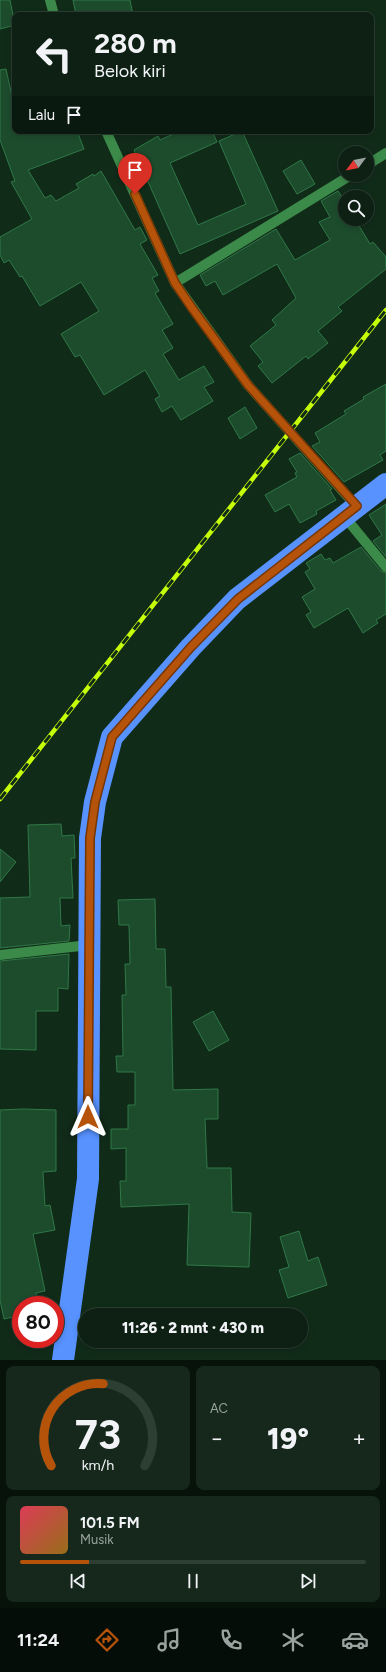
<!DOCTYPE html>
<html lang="id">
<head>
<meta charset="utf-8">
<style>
  body { margin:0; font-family:Figtree,sans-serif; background:#16281c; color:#f1f3f6; height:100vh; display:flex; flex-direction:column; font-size:15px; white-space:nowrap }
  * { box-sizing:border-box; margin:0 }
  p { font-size:13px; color:#9aa3a0 }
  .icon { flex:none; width:22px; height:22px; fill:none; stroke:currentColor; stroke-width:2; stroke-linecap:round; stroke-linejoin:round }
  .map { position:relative; height:1360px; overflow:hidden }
  .drawer { display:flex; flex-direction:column; gap:6px; padding:6px; background:#07120a; flex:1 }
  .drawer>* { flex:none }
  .guide { position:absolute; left:12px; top:12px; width:362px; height:122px; border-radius:8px; box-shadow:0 2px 6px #0003,0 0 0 1px #2d3e33; background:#0d2013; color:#f1f3f6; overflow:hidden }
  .needle { width:26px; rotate:238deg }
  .tools { position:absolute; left:338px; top:146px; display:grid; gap:8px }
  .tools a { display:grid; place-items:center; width:36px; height:36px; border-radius:50%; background:#0d2013; box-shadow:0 2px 6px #0003,0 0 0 1px #2d3e33; font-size:20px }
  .speed { position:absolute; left:12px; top:1296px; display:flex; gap:8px; font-size:20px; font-weight:700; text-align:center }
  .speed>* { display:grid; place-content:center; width:52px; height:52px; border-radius:50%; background:#0d2013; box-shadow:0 2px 6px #0003,0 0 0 1px #2d3e33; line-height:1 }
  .speed .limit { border:6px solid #d22; background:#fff; color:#111 }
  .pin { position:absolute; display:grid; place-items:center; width:34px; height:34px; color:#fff; margin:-41px -17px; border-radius:50% 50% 50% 0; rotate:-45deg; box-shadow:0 0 4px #0007 }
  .pin .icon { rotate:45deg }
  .me { position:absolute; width:44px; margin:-22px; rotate:0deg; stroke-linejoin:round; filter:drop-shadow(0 0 3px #0008) }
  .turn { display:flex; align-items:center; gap:14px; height:84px; padding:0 16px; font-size:18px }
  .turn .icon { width:52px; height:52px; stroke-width:2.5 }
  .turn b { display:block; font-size:28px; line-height:34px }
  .then { display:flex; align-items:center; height:38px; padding:0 16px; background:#0003; gap:8px; font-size:15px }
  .big { font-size:30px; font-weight:800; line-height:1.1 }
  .drawer .widget { flex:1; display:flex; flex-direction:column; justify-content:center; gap:6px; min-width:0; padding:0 14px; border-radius:8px; background:#16281c }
  .drawer .dial { align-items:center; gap:0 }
  .dial svg { height:104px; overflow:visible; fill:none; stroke:#2d3e33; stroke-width:7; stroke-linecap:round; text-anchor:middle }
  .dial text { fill:#f1f3f6; stroke:none }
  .song { display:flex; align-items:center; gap:12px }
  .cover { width:48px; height:48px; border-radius:6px; background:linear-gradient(135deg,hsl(350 70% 55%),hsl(40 70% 35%)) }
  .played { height:4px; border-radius:2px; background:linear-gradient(90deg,#b45309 20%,#2d3e33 20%) }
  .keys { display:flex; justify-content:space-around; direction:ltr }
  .heat { display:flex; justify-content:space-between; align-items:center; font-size:22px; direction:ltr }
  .drawer .tiles { flex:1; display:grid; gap:6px; grid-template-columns:1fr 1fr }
  .widget:last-child { grid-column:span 2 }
  .trip { position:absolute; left:78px; top:1308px; width:230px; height:40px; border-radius:20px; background:#0d2013; box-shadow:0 2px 6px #0003,0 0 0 1px #2d3e33; font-weight:800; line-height:40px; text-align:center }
  .menu { display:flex; height:64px; justify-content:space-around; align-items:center; background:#050d08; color:#9aa3a0 }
  .menu .icon { width:28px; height:28px }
  .menu .active { color:#b45309 }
  .menu b { font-size:18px; color:#f1f3f6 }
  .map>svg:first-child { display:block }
  .building { fill:#1d4c2d; stroke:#2f7847 }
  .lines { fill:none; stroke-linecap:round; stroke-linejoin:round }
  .minor { stroke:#3c8a49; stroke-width:10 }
  .highway { stroke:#5792ff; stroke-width:22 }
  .rail-casing { stroke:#c6fe08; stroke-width:4.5 }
  .rail { stroke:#112b19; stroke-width:3; stroke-dasharray:9; stroke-linecap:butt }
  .route-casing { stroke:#753606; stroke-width:10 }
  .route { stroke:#b45309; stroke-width:7 }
</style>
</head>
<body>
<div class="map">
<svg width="386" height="1360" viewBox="0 0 386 1360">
  <rect width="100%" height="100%" fill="#112b19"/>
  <!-- building -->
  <path class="building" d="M0,0H10L15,25L0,29Z
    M73,0H130L133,15H76Z
    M6,69L15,110V131H77L84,149L28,170L45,198L51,195L56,201L79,188L76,184L93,174L94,176L101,171L135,230L140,227L147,240L140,244L158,275L152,278L159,291L155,293L173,324L162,330L173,348L163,354L179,380L204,366L214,382L204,387L213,401L181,420L172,406L162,412L155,399L160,396L145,370L104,395L80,355L75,357L61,334L99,311L81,282L40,306L22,276L20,277L9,260L4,263L0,255V237L32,219L11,182L15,181L0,140V70Z
    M180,131H212L217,142L170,163L198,225L246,204L219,141L242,131L278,211L180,254L134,150L158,136L160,140Z
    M301,160L315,184L297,194L283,171Z
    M338,191L345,202V219H355L370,244L373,242L386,257V269L338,307L342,311L318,331L328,343L308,359L306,356L272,383L258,366L263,362L250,346L276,325L272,320L296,298L277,264L223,295L215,281L206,286L200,275L276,229L295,260L330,240L319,222L330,217L321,201Z
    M386,384V451L380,455L383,460L344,482L312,446L320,442L315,433L346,414L344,411L364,399L363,397Z
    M245,407L257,428L240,439L228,418Z
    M300,453L332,489L330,490L336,500L316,511L317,514L300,523L289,504L275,512L265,495L297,477L295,473L297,472L289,459Z
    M386,504V557L373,541L382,535L369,515Z
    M361,547L381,571L386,573V614L376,620L378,623L363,633L348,608L314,628L306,615L311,612L302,597L315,589L305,572L310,569L306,563L321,554L325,560L330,558L333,563Z
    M61,824L62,836L74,835L75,858H71L73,898H60L61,926L70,925L69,941L0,948V898L30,897L28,825Z
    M0,849L16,862L0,882Z
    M155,899L156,949H165L166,987H171L173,1090L218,1089V1119H205L207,1168H231L232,1212L251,1213L249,1267L187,1265L189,1204L121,1207L120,1181H126V1148L111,1149V1129H128V1105H135V1072H117L116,1056H123L122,995H126L125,964H130L129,925H119L118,900Z
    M69,954L68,989L58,988V1011H36V1050L0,1049V961Z
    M213,1011L229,1040L209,1051L193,1022Z
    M23,1109L56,1110V1171L43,1172L45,1206L50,1205L55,1230L33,1234L45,1291L36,1293L38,1305H21V1315L4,1319L0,1300V1110Z
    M299,1231L308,1261L318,1257L327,1285L288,1298L279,1270L289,1267L280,1237Z"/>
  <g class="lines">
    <!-- minor -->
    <path class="minor" d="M50,0L54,15
      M106,131L175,283L248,385L357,507
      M367,165L386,153
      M175,283L351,175
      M344,516L386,567
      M0,955L89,945"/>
    <!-- highway -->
    <path class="highway" d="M63,1360L88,1179L90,838L95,802L112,737L191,647L237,599L386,484"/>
    <!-- rail casing -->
    <g class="rail-casing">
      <path id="rail" d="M0,799L386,310"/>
    </g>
    <!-- rail -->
    <use href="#rail" class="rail"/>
  </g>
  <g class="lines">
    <!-- route casing -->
    <g class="route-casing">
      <path id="route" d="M88,1117L90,838L95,802L112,737L191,647L238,599L357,506L248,385L192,308L175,283L135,194"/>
    </g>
    <!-- route -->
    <use href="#route" class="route"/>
  </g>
</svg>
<div class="tools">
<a><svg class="needle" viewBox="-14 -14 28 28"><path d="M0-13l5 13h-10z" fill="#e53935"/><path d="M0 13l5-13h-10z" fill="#9aa3a0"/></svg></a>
<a><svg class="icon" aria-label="search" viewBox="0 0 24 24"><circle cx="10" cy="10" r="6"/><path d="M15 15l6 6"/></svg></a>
</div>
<div class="speed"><div class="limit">80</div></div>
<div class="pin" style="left:135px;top:194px;background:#d93025"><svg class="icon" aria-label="arrive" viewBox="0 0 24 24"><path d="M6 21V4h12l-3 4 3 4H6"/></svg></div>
<svg class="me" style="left:88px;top:1117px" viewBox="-20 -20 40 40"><path d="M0-17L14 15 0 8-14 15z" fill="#b45309" stroke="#fff" stroke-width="4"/></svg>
<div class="trip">11:26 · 2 mnt · 430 m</div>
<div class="guide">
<div class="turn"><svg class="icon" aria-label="left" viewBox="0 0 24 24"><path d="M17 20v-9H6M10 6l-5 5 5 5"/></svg><div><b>280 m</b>Belok kiri</div></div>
<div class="then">Lalu<svg class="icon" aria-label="arrive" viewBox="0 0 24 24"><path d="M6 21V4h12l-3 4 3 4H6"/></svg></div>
</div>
</div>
<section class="drawer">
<div class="tiles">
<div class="widget dial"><svg viewBox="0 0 100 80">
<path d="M14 69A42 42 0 1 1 86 69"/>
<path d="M14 69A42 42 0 0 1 54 6" stroke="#b45309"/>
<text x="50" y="56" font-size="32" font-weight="700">73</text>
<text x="50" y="72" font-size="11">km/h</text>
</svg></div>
<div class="widget"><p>AC</p>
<div class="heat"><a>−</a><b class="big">19°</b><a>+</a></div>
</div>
<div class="widget">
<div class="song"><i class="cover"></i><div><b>101.5 FM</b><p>Musik</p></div></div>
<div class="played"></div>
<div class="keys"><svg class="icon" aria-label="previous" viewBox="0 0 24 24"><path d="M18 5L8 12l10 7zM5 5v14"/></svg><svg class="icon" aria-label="pause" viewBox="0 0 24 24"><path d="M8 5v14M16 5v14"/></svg><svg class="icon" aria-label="next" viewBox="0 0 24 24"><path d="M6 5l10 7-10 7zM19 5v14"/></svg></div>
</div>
</div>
</section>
<nav class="menu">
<b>11:24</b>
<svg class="icon active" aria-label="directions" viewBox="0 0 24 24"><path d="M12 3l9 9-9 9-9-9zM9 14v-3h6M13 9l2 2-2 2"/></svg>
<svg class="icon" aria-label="music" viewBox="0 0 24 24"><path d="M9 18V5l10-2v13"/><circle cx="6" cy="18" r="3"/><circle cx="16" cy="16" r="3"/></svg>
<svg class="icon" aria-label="phone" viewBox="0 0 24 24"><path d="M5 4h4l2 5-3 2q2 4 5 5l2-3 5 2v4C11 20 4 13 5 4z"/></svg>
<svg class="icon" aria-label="climate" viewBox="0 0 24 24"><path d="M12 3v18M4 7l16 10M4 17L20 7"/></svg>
<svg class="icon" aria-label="car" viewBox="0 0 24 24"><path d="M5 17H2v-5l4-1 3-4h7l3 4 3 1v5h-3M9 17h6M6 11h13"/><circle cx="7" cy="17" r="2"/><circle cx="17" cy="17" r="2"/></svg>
</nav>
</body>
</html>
